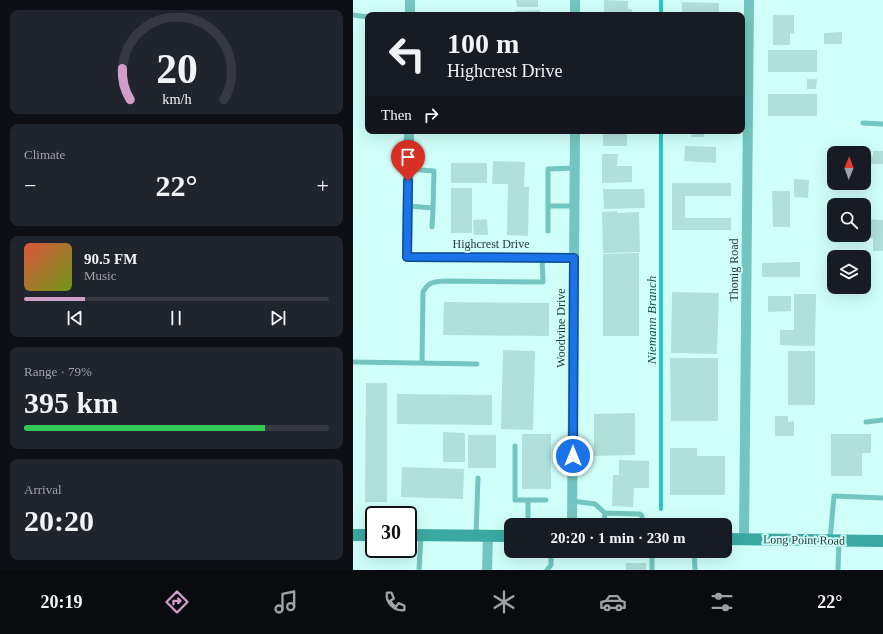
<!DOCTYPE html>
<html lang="en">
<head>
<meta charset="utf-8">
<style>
  body { margin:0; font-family:"Times New Roman",serif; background:#20242c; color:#f1f3f6; height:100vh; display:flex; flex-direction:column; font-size:15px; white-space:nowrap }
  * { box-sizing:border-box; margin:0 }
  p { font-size:13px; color:#9ea1a6 }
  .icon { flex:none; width:22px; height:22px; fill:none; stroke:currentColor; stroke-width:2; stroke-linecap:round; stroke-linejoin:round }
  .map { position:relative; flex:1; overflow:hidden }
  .drawer { display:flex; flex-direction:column; gap:10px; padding:10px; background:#0d0f14; width:353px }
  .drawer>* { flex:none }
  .banner { position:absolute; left:12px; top:12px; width:380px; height:122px; border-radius:8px; box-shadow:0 4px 16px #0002; background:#171b24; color:#f1f3f6; overflow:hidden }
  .needle { width:26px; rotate:1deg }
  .controls { position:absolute; left:474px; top:146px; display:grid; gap:8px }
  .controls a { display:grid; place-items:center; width:44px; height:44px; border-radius:8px; background:#171b24; box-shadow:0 4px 16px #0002; font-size:20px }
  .speed { position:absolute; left:12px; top:506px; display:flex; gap:8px; font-size:20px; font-weight:700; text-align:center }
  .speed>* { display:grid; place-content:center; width:52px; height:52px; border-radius:50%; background:#171b24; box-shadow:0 4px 16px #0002; line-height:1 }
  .speed .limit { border:2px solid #111; border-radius:6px; background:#fff; color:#111 }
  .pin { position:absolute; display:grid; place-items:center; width:34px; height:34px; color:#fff; margin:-41px -17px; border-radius:50% 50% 50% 0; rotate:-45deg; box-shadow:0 0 4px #0007 }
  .pin .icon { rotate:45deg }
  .me { position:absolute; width:44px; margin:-22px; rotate:0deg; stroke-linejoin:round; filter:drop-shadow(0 0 3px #0008) }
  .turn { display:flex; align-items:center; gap:14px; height:84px; padding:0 16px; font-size:18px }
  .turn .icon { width:52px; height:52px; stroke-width:2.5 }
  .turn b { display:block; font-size:28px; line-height:34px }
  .then { display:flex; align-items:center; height:38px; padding:0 16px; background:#0003; gap:8px; font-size:15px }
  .big { font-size:30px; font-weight:700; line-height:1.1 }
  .drawer .tile { flex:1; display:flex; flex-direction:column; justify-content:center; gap:6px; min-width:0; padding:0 14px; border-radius:8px; background:#20242c }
  .drawer .dial { align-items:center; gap:0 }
  .dial svg { height:104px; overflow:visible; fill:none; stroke:#363941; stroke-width:7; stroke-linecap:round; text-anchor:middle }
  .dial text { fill:#f1f3f6; stroke:none }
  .song { display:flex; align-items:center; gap:12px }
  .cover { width:48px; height:48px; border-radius:6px; background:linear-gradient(135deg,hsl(10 70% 55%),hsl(80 70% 35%)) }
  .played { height:4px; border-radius:2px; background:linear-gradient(90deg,#d19ec7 20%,#363941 20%) }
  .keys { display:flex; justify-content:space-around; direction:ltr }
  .heat { display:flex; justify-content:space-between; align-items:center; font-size:22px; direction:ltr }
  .charge { height:6px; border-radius:3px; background:linear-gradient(90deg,#34c759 79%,#363941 0) }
  .trip { position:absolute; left:151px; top:518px; width:228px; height:40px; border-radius:8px; background:#171b24; box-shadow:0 4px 16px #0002; font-weight:700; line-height:40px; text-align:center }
  .tab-bar { display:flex; height:64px; justify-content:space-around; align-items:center; background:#090b0e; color:#9ea1a6 }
  .tab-bar .icon { width:28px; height:28px }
  .tab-bar .active { color:#d19ec7 }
  .tab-bar b { font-size:18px; color:#f1f3f6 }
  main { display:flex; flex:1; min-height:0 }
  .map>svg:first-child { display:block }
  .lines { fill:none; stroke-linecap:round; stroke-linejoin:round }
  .stream { stroke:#2bc7be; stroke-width:4 }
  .building { fill:#b1dfdb }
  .service { stroke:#73c6bf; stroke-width:5 }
  .minor { stroke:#73c6bf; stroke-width:10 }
  .secondary { stroke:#3aa9a2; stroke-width:12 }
  .route-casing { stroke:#114b97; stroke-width:10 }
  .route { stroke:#1a73e8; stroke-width:7 }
  .labels { text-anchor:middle; stroke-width:4; stroke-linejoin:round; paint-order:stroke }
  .street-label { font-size:12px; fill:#293b3a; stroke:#d0fffa }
  .water-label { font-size:13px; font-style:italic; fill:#104f4b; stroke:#d0fffa }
</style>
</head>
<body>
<main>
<section class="drawer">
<div class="tile dial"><svg viewBox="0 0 100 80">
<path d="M14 69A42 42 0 1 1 86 69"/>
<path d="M14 69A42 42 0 0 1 8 45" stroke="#d19ec7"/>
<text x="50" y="56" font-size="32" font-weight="700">20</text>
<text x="50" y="72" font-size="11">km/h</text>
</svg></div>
<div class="tile"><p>Climate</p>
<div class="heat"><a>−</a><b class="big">22°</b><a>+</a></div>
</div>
<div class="tile">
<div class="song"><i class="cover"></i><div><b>90.5 FM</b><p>Music</p></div></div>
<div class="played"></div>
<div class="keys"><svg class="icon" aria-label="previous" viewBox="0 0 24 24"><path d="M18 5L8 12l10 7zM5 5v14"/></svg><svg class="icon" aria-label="pause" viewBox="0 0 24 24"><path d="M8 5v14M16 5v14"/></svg><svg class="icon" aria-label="next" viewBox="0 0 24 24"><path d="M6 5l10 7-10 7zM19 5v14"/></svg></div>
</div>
<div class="tile"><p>Range · 79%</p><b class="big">395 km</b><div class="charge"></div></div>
<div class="tile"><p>Arrival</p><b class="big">20:20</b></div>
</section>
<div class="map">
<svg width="530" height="570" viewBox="0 0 530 570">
  <rect width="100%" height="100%" fill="#d0fffa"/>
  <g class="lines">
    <!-- stream -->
    <path class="stream" d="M308,15V0
      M308,509V131"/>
  </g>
  <!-- building -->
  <path class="building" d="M163,0H185V7H164Z
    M251,0L275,1V9H279L278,15H251Z
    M329,2L366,3V15H334V13H329Z
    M187,10L188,15H162V11Z
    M420,15H441V34L437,33V45H420Z
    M489,32V44H471V33Z
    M415,50H464V72H415Z
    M454,79H464L463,89H454Z
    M415,94H464V116H415Z
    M250,131H274V146H250Z
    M339,131H351V137H338Z
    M332,146L363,147V163L331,161Z
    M520,151H530V164H517V179H511V156H520Z
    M249,154H265L264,166H279V182L249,183Z
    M140,161L172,162L171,187H176L175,236L154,235L155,184H139Z
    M98,163H134V183H98Z
    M441,179L456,180L455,198L441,197Z
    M319,183H378V196H332V218H378V230H319Z
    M98,188H119V233H98Z
    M250,189H291L292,208L251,209Z
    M419,191H437V227H420Z
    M264,211V213L286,212L287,252L250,253L249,212Z
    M476,218H481V235H511V219L530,220V251H520V238L475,236Z
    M134,219L135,235H121L120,220Z
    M286,253V336H250V254Z
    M447,262V277H409V263Z
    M319,292L366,293L364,354L318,353Z
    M441,294H463L462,346L427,345V330H441Z
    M415,296H438V311L415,312Z
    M91,302L196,303V336L90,335Z
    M150,350L182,351L180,430L148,429Z
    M435,351H462V405H435Z
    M317,358H365V421H318Z
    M13,383H34V502H12Z
    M44,394L139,395V425L44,424Z
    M282,413V455L241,456V414Z
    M422,416H435V422L441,421V436H422Z
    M90,432L112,433V462H90Z
    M169,434H198V489H169Z
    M478,434H518V453H509V476H478Z
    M115,435H143V468H115Z
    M317,448H344V456H372V495H317Z
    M266,460L296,461V488H281L280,507L259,506L260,475H266Z
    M49,467L111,469L110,499L48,497Z
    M273,563H293V570H273Z"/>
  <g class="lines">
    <!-- service -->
    <path class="service" d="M0,15L15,17
      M510,123L530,124
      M55,206L80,208L81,171L55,169
      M221,206H195V169L221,168
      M79,227L80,208
      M195,231V206
      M0,362L124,364
      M69,363L70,292C76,281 81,282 93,281L190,282L189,258
      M513,422L530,420
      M162,446V500H193
      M219,501L242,504L252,513
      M175,525V500
      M251,525L252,513L287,514L289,516V525
      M123,535L125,478
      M477,539L481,496L530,498
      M299,551V570
      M341,551L342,570
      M66,570L68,535
      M194,570L198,565V551
      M485,570L486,541"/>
    <!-- minor -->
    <path class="minor" d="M57,15V0
      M222,15V0
      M56,131L54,257L221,258
      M219,525L222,131
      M391,539L396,0
      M134,570L135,536"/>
    <!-- secondary -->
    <path class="secondary" d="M0,535H21
      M55,535L158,536
      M372,539L530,541"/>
  </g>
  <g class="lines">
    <!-- route casing -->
    <g class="route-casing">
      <path id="route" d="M55,181L54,257L221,258L220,456"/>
    </g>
    <!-- route -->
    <use href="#route" class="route"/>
  </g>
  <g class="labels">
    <!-- street labels -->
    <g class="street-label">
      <text x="138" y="248">Highcrest Drive</text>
      <text transform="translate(381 270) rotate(-90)" y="4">Thonig Road</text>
      <text transform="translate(208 328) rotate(-90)" y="4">Woodvine Drive</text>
      <text transform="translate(451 540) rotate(1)" y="4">Long Point Road</text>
    </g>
    <!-- water labels -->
    <g class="water-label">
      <text transform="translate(298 320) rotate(-90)" y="5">Niemann Branch</text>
    </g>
  </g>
</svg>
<div class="controls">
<a><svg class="needle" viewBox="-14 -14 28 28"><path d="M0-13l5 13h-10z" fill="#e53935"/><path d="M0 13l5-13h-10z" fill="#9ea1a6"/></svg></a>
<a><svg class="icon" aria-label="search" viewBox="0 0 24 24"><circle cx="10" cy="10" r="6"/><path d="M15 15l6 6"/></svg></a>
<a><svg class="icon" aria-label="layers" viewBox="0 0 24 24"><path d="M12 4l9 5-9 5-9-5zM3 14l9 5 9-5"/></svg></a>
</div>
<div class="speed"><div class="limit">30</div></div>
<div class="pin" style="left:55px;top:181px;background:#d93025"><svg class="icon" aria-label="arrive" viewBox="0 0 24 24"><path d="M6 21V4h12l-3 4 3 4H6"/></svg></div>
<svg class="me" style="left:220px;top:456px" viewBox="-20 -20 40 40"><circle r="17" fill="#1a73e8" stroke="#fff" stroke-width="3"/><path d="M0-11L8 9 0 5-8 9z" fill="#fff"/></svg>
<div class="trip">20:20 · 1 min · 230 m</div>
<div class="banner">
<div class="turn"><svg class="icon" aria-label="left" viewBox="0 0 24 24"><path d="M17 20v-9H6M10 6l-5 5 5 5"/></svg><div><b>100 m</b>Highcrest Drive</div></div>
<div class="then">Then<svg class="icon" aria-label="right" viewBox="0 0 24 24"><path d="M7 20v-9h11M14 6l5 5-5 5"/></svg></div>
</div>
</div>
</main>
<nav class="tab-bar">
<b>20:19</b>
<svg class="icon active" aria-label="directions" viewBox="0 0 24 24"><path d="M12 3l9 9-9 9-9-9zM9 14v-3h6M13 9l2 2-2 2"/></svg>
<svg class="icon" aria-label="music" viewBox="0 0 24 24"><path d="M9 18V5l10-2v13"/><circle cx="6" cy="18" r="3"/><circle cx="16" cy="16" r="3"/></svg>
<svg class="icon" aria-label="phone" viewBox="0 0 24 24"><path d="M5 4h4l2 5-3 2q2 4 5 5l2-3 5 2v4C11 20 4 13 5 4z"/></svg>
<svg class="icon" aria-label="climate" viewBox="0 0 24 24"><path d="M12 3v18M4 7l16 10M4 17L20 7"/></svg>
<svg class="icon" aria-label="car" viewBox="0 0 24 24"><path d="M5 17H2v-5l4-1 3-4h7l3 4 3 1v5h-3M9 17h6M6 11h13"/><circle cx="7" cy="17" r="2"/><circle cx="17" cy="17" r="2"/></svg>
<svg class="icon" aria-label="filters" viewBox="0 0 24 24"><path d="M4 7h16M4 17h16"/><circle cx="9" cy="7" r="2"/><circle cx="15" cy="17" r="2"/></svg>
<b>22°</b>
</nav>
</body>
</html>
